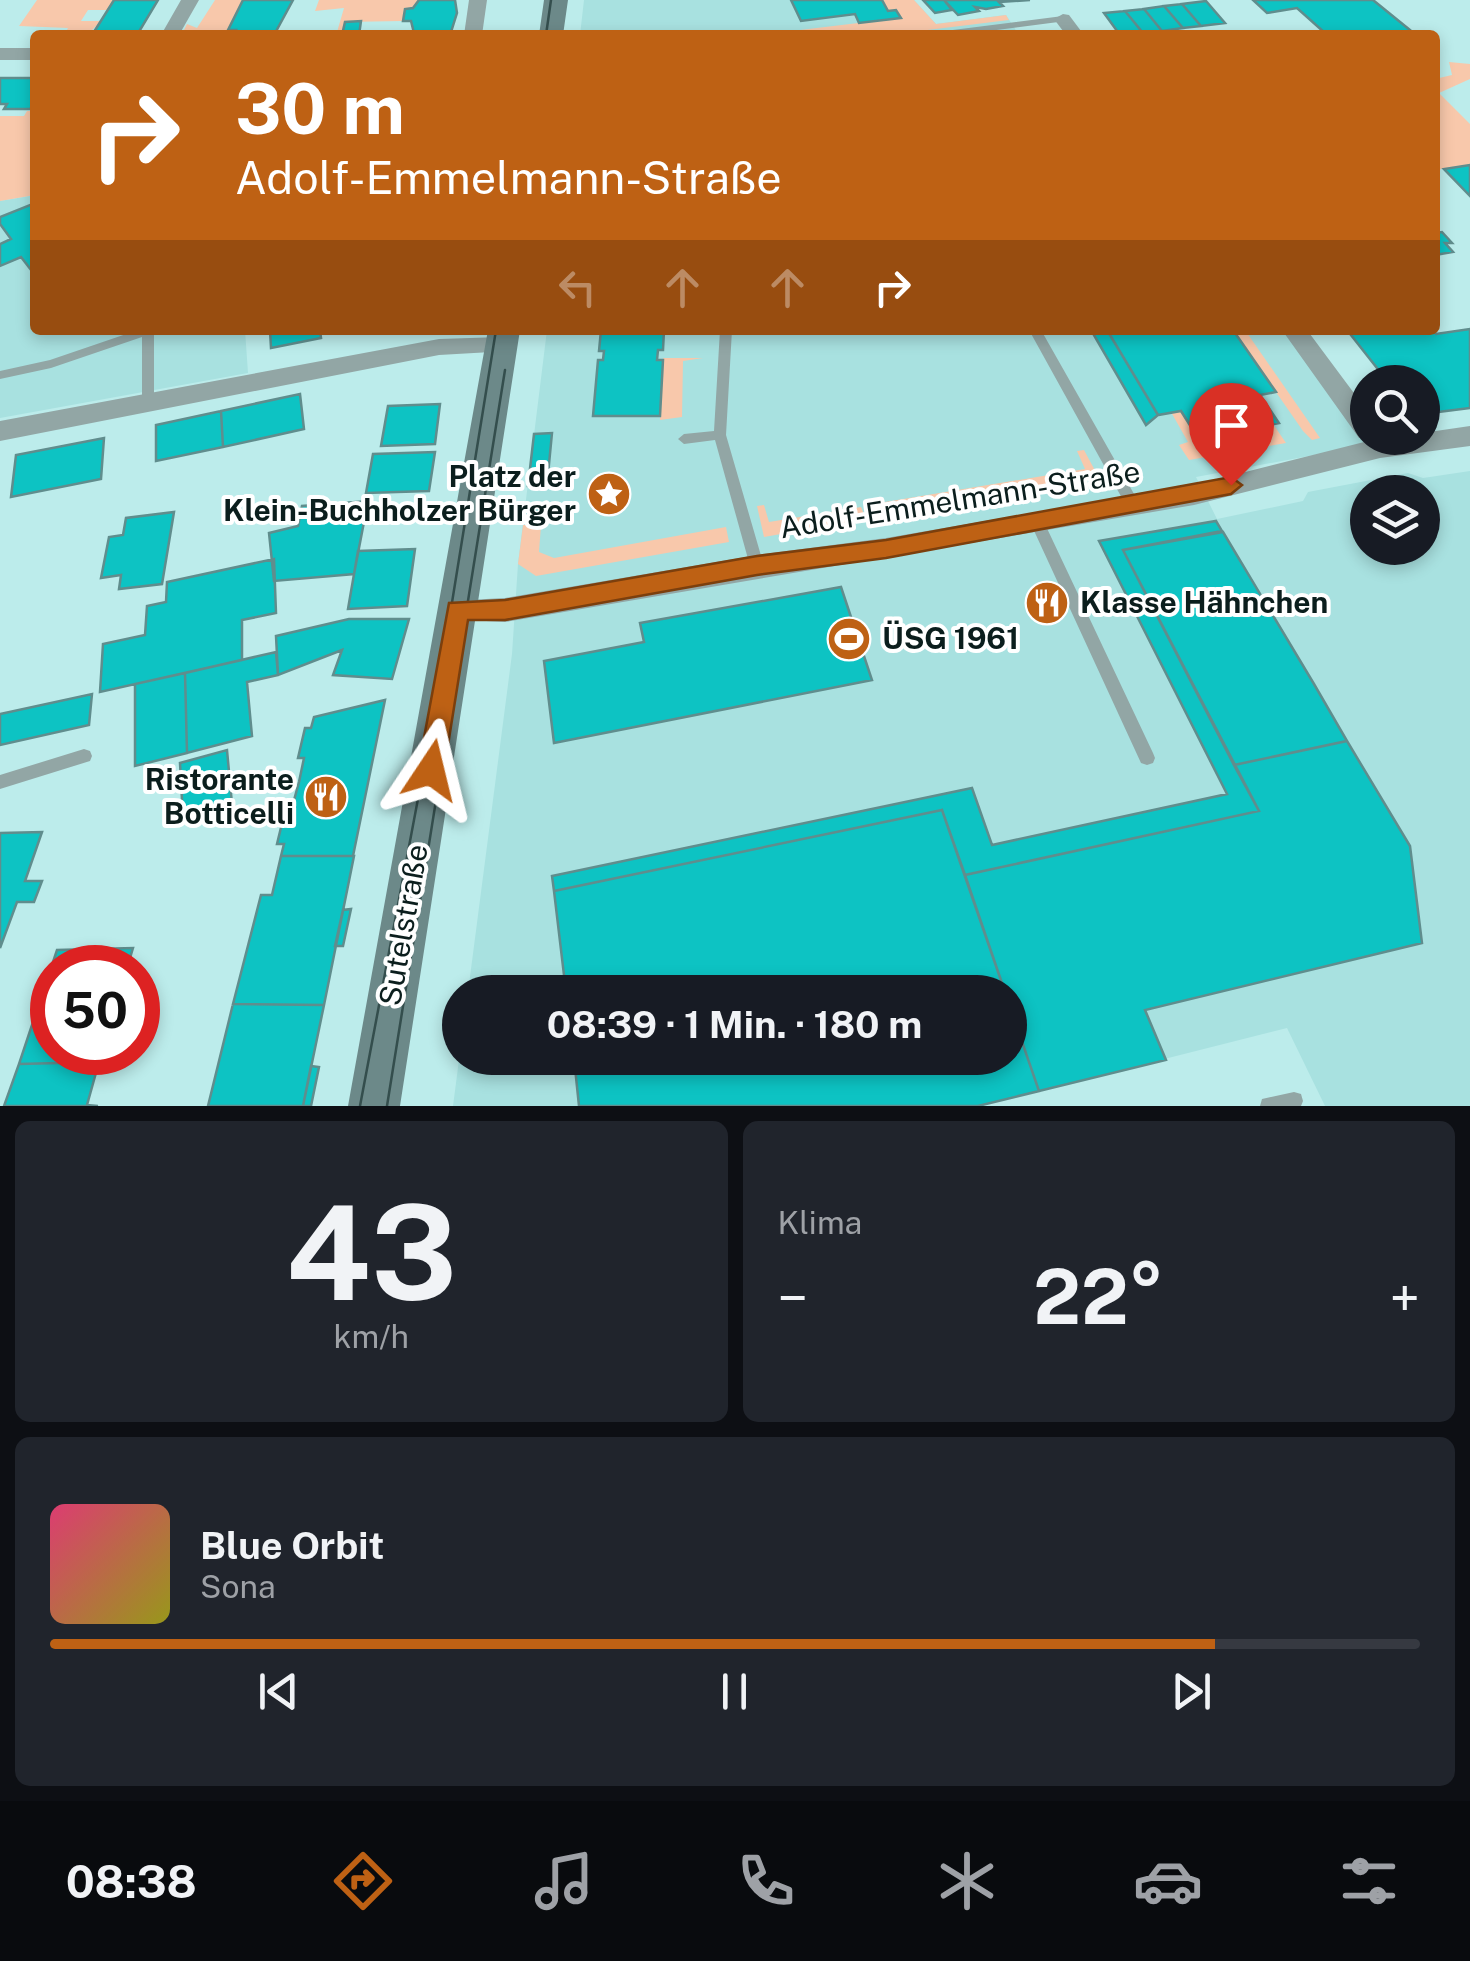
<!DOCTYPE html>
<html lang="de">
<head>
<meta charset="utf-8">
<style>
  body { margin:0; font-family:"Public Sans",sans-serif; background:#20242c; color:#f1f3f6; height:100vh; display:flex; flex-direction:column; font-size:38px; white-space:nowrap }
  * { box-sizing:border-box; margin:0 }
  p { font-size:32px; color:#9ea1a6 }
  .icon { flex:none; width:55px; height:55px; fill:none; stroke:currentColor; stroke-width:2; stroke-linecap:round; stroke-linejoin:round }
  .map { position:relative; height:1106px; overflow:hidden }
  .details { display:flex; flex-direction:column; gap:15px; padding:15px; background:#0d0f14; flex:1 }
  .details>* { flex:none }
  .hud { position:absolute; left:30px; top:30px; width:1410px; height:305px; border-radius:10px; box-shadow:0 5px 15px #0003; background:#be6114; color:#fff; overflow:hidden }
  .fabs { position:absolute; left:1350px; top:365px; display:grid; gap:20px }
  .fabs a { display:grid; place-items:center; width:90px; height:90px; border-radius:50%; background:#171b24; box-shadow:0 5px 15px #0003; font-size:50px }
  .speed { position:absolute; left:30px; top:945px; display:flex; gap:20px; font-size:50px; font-weight:700; text-align:center }
  .speed>* { display:grid; place-content:center; width:130px; height:130px; border-radius:50%; background:#171b24; box-shadow:0 5px 15px #0003; line-height:1 }
  .speed .limit { border:15px solid #d22; background:#fff; color:#111 }
  .pin { position:absolute; display:grid; place-items:center; width:85px; height:85px; color:#fff; margin:-102px -42px; border-radius:50% 50% 50% 0; rotate:-45deg; box-shadow:0 0 10px #0007 }
  .pin .icon { rotate:45deg }
  .me { position:absolute; width:110px; margin:-55px; rotate:10deg; stroke-linejoin:round; filter:drop-shadow(0 0 8px #0008) }
  .turn { display:flex; align-items:center; gap:35px; height:210px; padding:0 40px; font-size:45px }
  .turn .icon { width:130px; height:130px; stroke-width:2.5 }
  .turn b { display:block; font-size:70px; line-height:85px }
  .lanes { display:flex; align-items:center; height:95px; padding:0 40px; background:#0003; justify-content:center; gap:50px; direction:ltr }
  .lanes .off { opacity:.35 }
  .big { font-size:75px; font-weight:700; line-height:1.1 }
  .details .card { flex:1; display:flex; flex-direction:column; justify-content:center; gap:15px; min-width:0; padding:0 35px; border-radius:15px; background:#20242c }
  .details .dial { align-items:center; gap:0 }
  .dial b { font-size:130px; line-height:1 }
  .song { display:flex; align-items:center; gap:30px }
  .cover { width:120px; height:120px; border-radius:15px; background:linear-gradient(135deg,hsl(340 70% 55%),hsl(60 70% 35%)) }
  .played { height:10px; border-radius:5px; background:linear-gradient(90deg,#be6114 85%,#363941 85%) }
  .keys { display:flex; justify-content:space-around; direction:ltr }
  .heat { display:flex; justify-content:space-between; align-items:center; font-size:55px; direction:ltr }
  .details .tiles { flex:1; display:grid; gap:15px; grid-template-columns:1fr 1fr }
  .card:last-child { grid-column:span 2 }
  .trip { position:absolute; left:442px; top:975px; width:585px; height:100px; border-radius:50px; background:#171b24; box-shadow:0 5px 15px #0003; font-weight:700; line-height:100px; text-align:center }
  .tabs { display:flex; height:160px; justify-content:space-around; align-items:center; background:#090b0e; color:#9ea1a6 }
  .tabs .icon { width:70px; height:70px }
  .tabs .selected { color:#be6114 }
  .tabs b { font-size:45px; color:#f1f3f6 }
  .map>svg:first-child { display:block }
  .built { fill:#a8e1e0; fill-rule:evenodd }
  .green { fill:#f8c8ab }
  .building { fill:#0dc3c3; stroke:#608d8d; stroke-width:2.5 }
  .lines { fill:none; stroke-linecap:round; stroke-linejoin:round }
  .service { fill:#92a6a5; fill-rule:evenodd }
  .minor { fill:#92a6a5; fill-rule:evenodd }
  .secondary { fill:#6c8989; fill-rule:evenodd }
  .tram { stroke:#344e4d; stroke-width:2.5 }
  .route { fill:#be6114; stroke:#7c3f0d; stroke-width:2.5 }
  .labels { text-anchor:middle; stroke-width:8; stroke-linejoin:round; paint-order:stroke }
  .poi-label { font-size:30px; font-weight:bold; fill:#0b1e1d; stroke:#fff; text-anchor:end }
  .street-label { font-size:30px; fill:#0b1e1d; stroke:#fff }
</style>
</head>
<body>
<div class="map">
<svg width="1470" height="1106" viewBox="0 0 1470 1106">
  <rect width="100%" height="100%" fill="#bceceb"/>
  <!-- built -->
  <path class="built" d="M584,0H914L936,24L1006,15L1019,35H580Z
    M35,195V330H245L248,373L0,418V201Z
    M547,330H1285L1368,445L1196,477L1217,519L1303,501L1308,492L1408,473L1423,478L1470,471V1106H1325L1287,1028L978,1106H453L460,1052V1058H1010V992H468L512,654L518,564ZM1368,492H1422V548H1368Z"/>
  <!-- green -->
  <path class="green" d="M37,0H114L108,10H88L81,21H101L87,35H64L68,28L19,26Z
    M215,0H243L229,29L236,30L234,35H200L201,30H184L187,24L197,28Z
    M319,0H419L413,8L405,9L403,21L345,22L342,35H317L337,32L344,8L315,11Z
    M882,0H914L936,24L1006,15L1009,20L887,35H802L800,30L900,18L896,10L888,11Z
    M1449,62L1470,64V79L1439,93L1470,124V165L1435,170V79L1452,75Z
    M27,111H35V195L0,201V116H24Z
    M1233,330H1245L1320,438L1312,440L1303,431Z
    M663,358H703L683,361L682,417L660,420Z
    M1181,411L1198,438L1273,424L1286,443L1189,460L1179,445L1188,442L1171,412Z
    M1084,450L1099,478L878,517L873,504L1085,469L1077,451Z
    M764,505L769,522L861,507L866,519L764,537L757,506Z
    M523,525H541L539,552L554,558L726,527L729,542L536,576L518,564Z"/>
  <!-- building -->
  <path class="building" d="M114,0H158L137,35H92Z
    M243,0H293L274,35H234L236,30H228Z
    M419,0H455L457,13L451,32L414,33L411,21H403L405,9L413,8Z
    M791,0H882L888,11L896,10L901,18L859,23L855,14L801,21Z
    M923,0H944L952,10L935,13Z
    M944,0H1030L999,2L1003,6L986,9L975,7L979,11L958,15Z
    M1253,0H1373L1410,30L1383,35H1313L1325,33L1297,8L1267,13Z
    M1206,1L1225,23L1201,26L1182,4Z
    M1182,4L1201,26L1183,28L1164,6Z
    M1164,6L1183,28L1162,31L1144,9Z
    M1144,9L1162,31L1143,33L1125,11Z
    M1125,11L1143,33L1120,35L1104,13Z
    M361,21L359,35H342L345,22Z
    M0,78H35V104L30,109H4L7,104H0Z
    M1470,165V196L1444,169Z
    M35,203V275L21,257L0,266V244L11,239L0,224V217Z
    M1442,232L1452,243H1445L1453,252L1435,255V233Z
    M1470,329V408L1422,414V382H1388L1347,330H1433L1436,334Z
    M270,330H320L321,338L271,348Z
    M601,330H664L663,350H658L657,360H663L660,416H593L598,360H603L604,351H599Z
    M1091,330H1107L1158,415L1146,425Z
    M1107,330H1233L1276,392L1260,395L1279,423L1198,438L1181,411L1158,415Z
    M300,394L304,429L223,447L221,411Z
    M440,404L435,444L381,446L388,406Z
    M221,411L223,447L156,461V425Z
    M552,433L547,485L528,486L534,434Z
    M104,438L101,479L11,497L16,455Z
    M435,452L429,491L366,493L373,454Z
    M368,501L354,574L274,581L269,533L298,526L302,506Z
    M174,512L162,584L119,589L121,575L101,578L109,537L123,535L126,518Z
    M1216,521L1222,531L1123,550L1259,811L965,875L942,810L554,891L552,876L972,788L992,845L1227,794L1099,541Z
    M1223,532L1314,684L1347,741L1234,765L1123,550Z
    M415,549L407,606L348,609L358,551Z
    M274,559L276,613L242,620V660L100,692L103,644L145,635L147,606L166,602L167,582Z
    M841,587L872,680L554,743L544,661L644,642L640,623Z
    M349,619H409L392,679L333,675L342,650L278,675L276,636Z
    M276,652L278,675L247,682L252,736L187,753L185,673Z
    M185,673L187,753L135,766V684Z
    M92,694L89,725L0,745V714Z
    M385,700L353,856H281L284,844H277L285,811H291L299,782L304,758H298L305,728H311L314,717Z
    M1347,741L1410,846L1422,943L1145,1010L1166,1060L1039,1091L1010,1007V992H1005L965,875L1259,811L1234,765Z
    M227,750L232,804L183,819L180,763Z
    M942,810L1005,992H566L554,891Z
    M42,832L25,881H42L34,902H17L0,948V833Z
    M281,856H354L324,1005L233,1004L261,895H272Z
    M351,909L343,946H335L343,910Z
    M133,948L127,968H52V1052H102L99,1062L19,1064L57,950Z
    M233,1004L324,1005L303,1106H208Z
    M1010,1007L1039,1091L978,1106H579L574,1058H1010Z
    M99,1062L87,1105L98,1106H4L19,1064Z
    M311,1066L319,1067L311,1106H303Z"/>
  <g class="lines">
    <!-- service -->
    <path class="service" d="M1063,16L1067,19L1066,21L958,35H932L937,32Z
      M138,330L154,331V404L152,407L148,409L142,404V337L51,368L0,379V371L50,360Z
      M720,330H732L726,435L764,566L762,570H752L750,566L715,440L684,444L678,439L684,434L714,431Z
      M1029,330H1041L1138,501L1140,505L1138,509H1128Z
      M1037,517L1042,518L1044,522L1153,753L1155,758L1153,763L1147,765L1141,763L1030,522L1032,518Z
      M84,749L90,751L92,756L90,761L0,789V775Z
      M1294,1092L1301,1094L1303,1101L1301,1106H1260L1262,1099Z"/>
    <!-- minor -->
    <path class="minor" d="M181,0H199L179,35H161Z
      M469,0H487L482,35H464Z
      M1063,14L1069,15L1084,35H1066L1054,19Z
      M0,48H35V60H0Z
      M1282,330H1307L1368,412V438H1377H1359Z
      M501,337L513,345L509,351L439,355L0,441V421L439,339Z
      M1470,426V446L1380,458L1194,505L505,622L448,619L444,610L448,601L505,598L757,555L886,538L1194,485L1380,438H1422V433Z"/>
    <!-- secondary -->
    <path class="secondary" d="M544,0H568L563,35H539Z
      M488,330H520L400,1106H348Z"/>
    <!-- tram -->
    <path class="tram" d="M546,35L551,0
      M360,1106L434,714L496,330
      M387,1106L505,370"/>
  </g>
  <!-- route -->
  <path class="route" d="M1231,477L1242,485L1231,494L886,558L757,575L505,620H468L444,770L440,778L431,782L422,778L418,770L449,603L505,600L757,556L886,540Z"/>
  <!-- icons -->
  <defs>
    <g id="sight-disc" transform="scale(2.25)"><circle r="9.5" fill="#be6114" stroke="#fff"/><path d="M0-6L1.8-2.2L6-1.7L2.9 1.2L3.7 5.4L0 3.3L-3.7 5.4L-2.9 1.2L-6-1.7L-1.8-2.2Z" fill="#fff"/></g>
    <g id="restaurant-disc" transform="scale(2.25)"><circle r="9.5" fill="#be6114" stroke="#fff"/><path d="M-5-6h1v4h1v-4h1v4h1v-4h1v5L-1.5 .5V6h-2V.5L-5-1ZM5-6V6H3V1.5H1.5Q1.5-4 5-6Z" fill="#fff"/></g>
    <g id="stadium-disc" transform="scale(2.25)"><circle r="9.5" fill="#be6114" stroke="#fff"/><path d="M0-5a6.5 5 0 1 0 0 10a6.5 5 0 1 0 0-10ZM-3.5-1.8h7v3.6h-7Z" fill="#fff"/></g>
  </defs>
  <g fill-rule="evenodd">
    <use href="#sight-disc" x="609" y="494"/>
    <use href="#restaurant-disc" x="1047" y="603"/>
    <use href="#stadium-disc" x="849" y="639"/>
    <use href="#restaurant-disc" x="326" y="797"/>
  </g>
  <g class="labels">
    <!-- poi labels -->
    <g class="poi-label">
      <text x="576" y="487">Platz der<tspan x="576" dy="34">Klein-Buchholzer Bürger</tspan></text>
      <text x="1080" y="613" text-anchor="start">Klasse Hähnchen</text>
      <text x="882" y="649" text-anchor="start">ÜSG 1961</text>
      <text x="294" y="790">Ristorante<tspan x="294" dy="34">Botticelli</tspan></text>
    </g>
    <!-- street labels -->
    <g class="street-label">
      <text transform="translate(960 500) rotate(-9)" y="10">Adolf-Emmelmann-Straße</text>
      <text transform="translate(404 925) rotate(-80)" y="10">Sutelstraße</text>
    </g>
  </g>
</svg>
<div class="fabs">
<a><svg class="icon" aria-label="search" viewBox="0 0 24 24"><circle cx="10" cy="10" r="6"/><path d="M15 15l6 6"/></svg></a>
<a><svg class="icon" aria-label="layers" viewBox="0 0 24 24"><path d="M12 4l9 5-9 5-9-5zM3 14l9 5 9-5"/></svg></a>
</div>
<div class="speed"><div class="limit">50</div></div>
<div class="pin" style="left:1231px;top:485px;background:#d93025"><svg class="icon" aria-label="arrive" viewBox="0 0 24 24"><path d="M6 21V4h12l-3 4 3 4H6"/></svg></div>
<svg class="me" style="left:431px;top:770px" viewBox="-20 -20 40 40"><path d="M0-17L14 15 0 8-14 15z" fill="#be6114" stroke="#fff" stroke-width="4"/></svg>
<div class="trip">08:39 · 1 Min. · 180 m</div>
<div class="hud">
<div class="turn"><svg class="icon" aria-label="right" viewBox="0 0 24 24"><path d="M7 20v-9h11M14 6l5 5-5 5"/></svg><div><b>30 m</b>Adolf-Emmelmann-Straße</div></div>
<div class="lanes"><svg class="icon off" aria-label="left" viewBox="0 0 24 24"><path d="M17 20v-9H6M10 6l-5 5 5 5"/></svg><svg class="icon off" aria-label="ahead" viewBox="0 0 24 24"><path d="M12 20V5M6 11l6-6 6 6"/></svg><svg class="icon off" aria-label="ahead" viewBox="0 0 24 24"><path d="M12 20V5M6 11l6-6 6 6"/></svg><svg class="icon" aria-label="right" viewBox="0 0 24 24"><path d="M7 20v-9h11M14 6l5 5-5 5"/></svg></div>
</div>
</div>
<section class="details">
<div class="tiles">
<div class="card dial"><b>43</b><p>km/h</p></div>
<div class="card"><p>Klima</p>
<div class="heat"><a>−</a><b class="big">22°</b><a>+</a></div>
</div>
<div class="card">
<div class="song"><i class="cover"></i><div><b>Blue Orbit</b><p>Sona</p></div></div>
<div class="played"></div>
<div class="keys"><svg class="icon" aria-label="previous" viewBox="0 0 24 24"><path d="M18 5L8 12l10 7zM5 5v14"/></svg><svg class="icon" aria-label="pause" viewBox="0 0 24 24"><path d="M8 5v14M16 5v14"/></svg><svg class="icon" aria-label="next" viewBox="0 0 24 24"><path d="M6 5l10 7-10 7zM19 5v14"/></svg></div>
</div>
</div>
</section>
<nav class="tabs">
<b>08:38</b>
<svg class="icon selected" aria-label="directions" viewBox="0 0 24 24"><path d="M12 3l9 9-9 9-9-9zM9 14v-3h6M13 9l2 2-2 2"/></svg>
<svg class="icon" aria-label="music" viewBox="0 0 24 24"><path d="M9 18V5l10-2v13"/><circle cx="6" cy="18" r="3"/><circle cx="16" cy="16" r="3"/></svg>
<svg class="icon" aria-label="phone" viewBox="0 0 24 24"><path d="M5 4h4l2 5-3 2q2 4 5 5l2-3 5 2v4C11 20 4 13 5 4z"/></svg>
<svg class="icon" aria-label="climate" viewBox="0 0 24 24"><path d="M12 3v18M4 7l16 10M4 17L20 7"/></svg>
<svg class="icon" aria-label="car" viewBox="0 0 24 24"><path d="M5 17H2v-5l4-1 3-4h7l3 4 3 1v5h-3M9 17h6M6 11h13"/><circle cx="7" cy="17" r="2"/><circle cx="17" cy="17" r="2"/></svg>
<svg class="icon" aria-label="filters" viewBox="0 0 24 24"><path d="M4 7h16M4 17h16"/><circle cx="9" cy="7" r="2"/><circle cx="15" cy="17" r="2"/></svg>
</nav>
</body>
</html>
